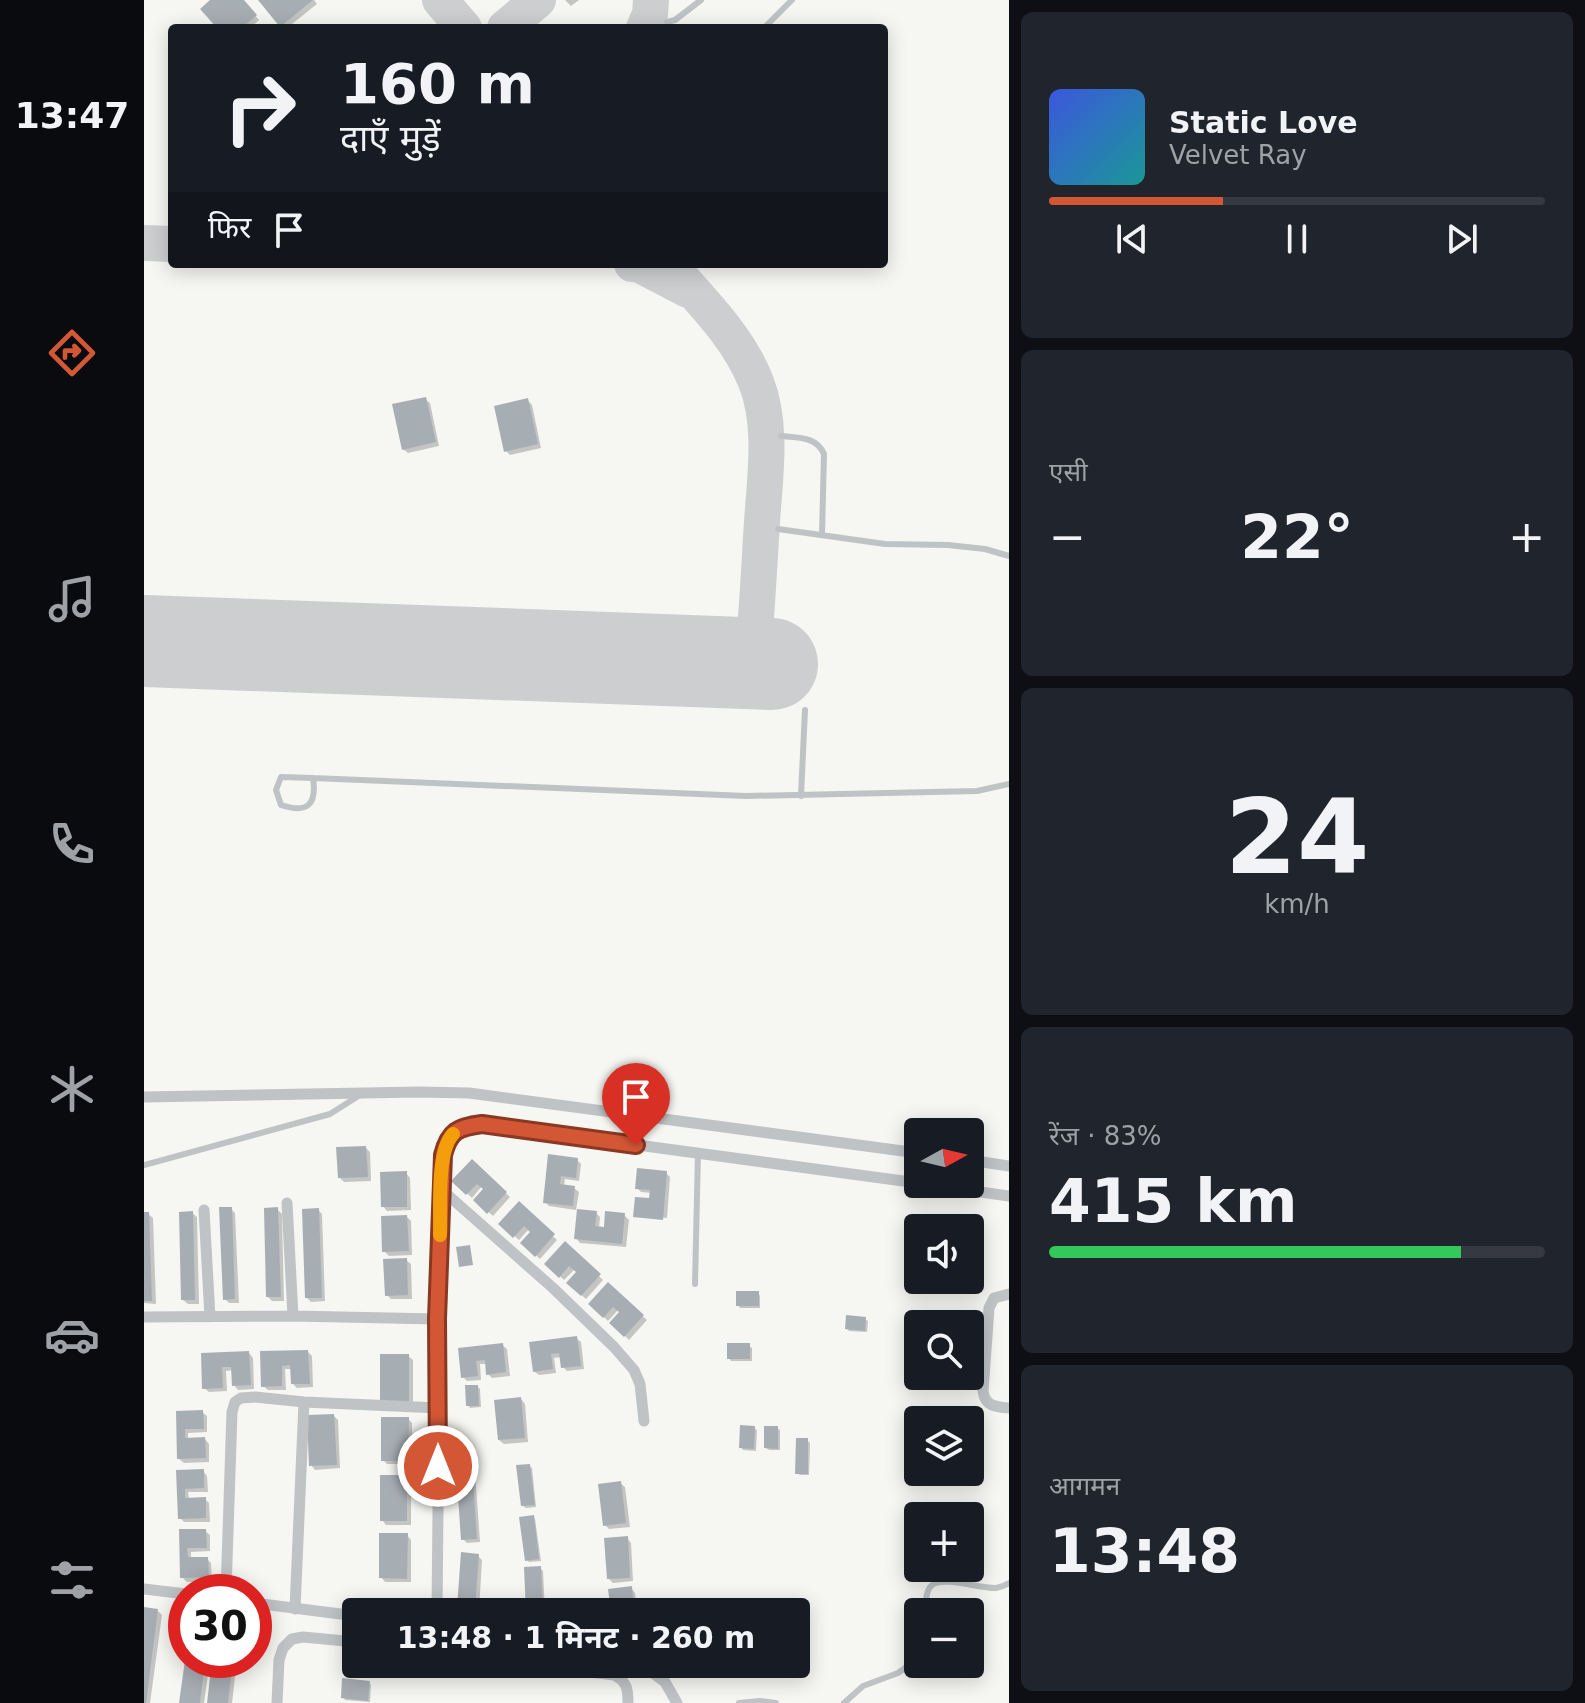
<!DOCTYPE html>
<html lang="hi">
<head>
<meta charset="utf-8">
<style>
  body { margin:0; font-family:"DejaVu Sans","Noto Sans Devanagari",sans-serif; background:#20242c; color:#f1f3f6; height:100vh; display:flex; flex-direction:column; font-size:30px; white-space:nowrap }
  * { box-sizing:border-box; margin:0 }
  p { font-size:26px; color:#9ea1a6 }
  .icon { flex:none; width:44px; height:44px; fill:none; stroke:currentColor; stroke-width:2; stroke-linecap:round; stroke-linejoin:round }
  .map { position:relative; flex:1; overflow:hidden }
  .panel { display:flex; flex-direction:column; gap:12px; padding:12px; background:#0d0f14; width:576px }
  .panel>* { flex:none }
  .top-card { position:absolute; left:24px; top:24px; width:720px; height:244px; border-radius:8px; box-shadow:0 4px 20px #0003; background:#171b24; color:#f1f3f6; overflow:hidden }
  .needle { width:52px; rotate:82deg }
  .fabs { position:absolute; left:760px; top:1118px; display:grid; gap:16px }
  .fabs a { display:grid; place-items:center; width:80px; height:80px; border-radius:8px; background:#171b24; box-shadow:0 4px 20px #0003; font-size:40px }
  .speed { position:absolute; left:24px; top:1574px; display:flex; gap:16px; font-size:40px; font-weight:700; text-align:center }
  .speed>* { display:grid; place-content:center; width:104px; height:104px; border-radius:50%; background:#171b24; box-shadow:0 4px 20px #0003; line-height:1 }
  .speed .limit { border:12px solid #d22; background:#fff; color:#111 }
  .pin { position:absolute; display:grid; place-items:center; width:68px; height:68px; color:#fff; margin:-82px -34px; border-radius:50% 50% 50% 0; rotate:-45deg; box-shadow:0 0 8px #0007 }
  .pin .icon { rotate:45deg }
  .me { position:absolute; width:88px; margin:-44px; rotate:0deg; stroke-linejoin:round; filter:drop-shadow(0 0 6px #0008) }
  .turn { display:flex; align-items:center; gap:28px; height:168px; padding:0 40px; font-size:36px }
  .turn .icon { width:104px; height:104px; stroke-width:2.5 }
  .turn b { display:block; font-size:56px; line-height:68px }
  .then { display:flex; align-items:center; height:76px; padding:0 40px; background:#0003; gap:16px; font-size:30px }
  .big { font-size:60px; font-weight:700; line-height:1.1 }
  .panel .widget { flex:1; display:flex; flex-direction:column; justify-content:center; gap:12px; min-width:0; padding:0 28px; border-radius:12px; background:#20242c }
  .panel .dial { align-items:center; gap:0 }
  .dial b { font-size:104px; line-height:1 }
  .song { display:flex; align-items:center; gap:24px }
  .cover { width:96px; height:96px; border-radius:12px; background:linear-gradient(135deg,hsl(230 70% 55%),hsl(180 70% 35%)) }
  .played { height:8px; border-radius:4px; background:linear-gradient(90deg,#d35735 35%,#363941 35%) }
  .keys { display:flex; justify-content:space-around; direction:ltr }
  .heat { display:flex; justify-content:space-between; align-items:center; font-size:44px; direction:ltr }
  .charge { height:12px; border-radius:6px; background:linear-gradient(90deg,#34c759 83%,#363941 0) }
  .trip { position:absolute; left:198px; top:1598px; width:468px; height:80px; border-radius:8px; background:#171b24; box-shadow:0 4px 20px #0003; font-weight:700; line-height:80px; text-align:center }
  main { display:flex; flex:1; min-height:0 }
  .menu { display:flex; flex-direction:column; width:144px; justify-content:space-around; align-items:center; background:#090b0e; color:#9ea1a6 }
  .menu .icon { width:56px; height:56px }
  .menu .on { color:#d35735 }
  .menu b { font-size:36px; color:#f1f3f6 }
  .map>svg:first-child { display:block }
  .shadow { fill:#0003 }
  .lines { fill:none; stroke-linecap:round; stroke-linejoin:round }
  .taxiway { stroke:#cccecf; stroke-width:36 }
  .runway { stroke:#cccecf; stroke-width:92 }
  .building { fill:#a7aeb3 }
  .service { stroke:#bfc3c6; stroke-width:6 }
  .minor { stroke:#bfc3c6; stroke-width:11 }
  .route-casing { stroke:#893922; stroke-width:20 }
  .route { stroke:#d35735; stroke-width:14 }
  .slow { stroke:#f59e0b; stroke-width:14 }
</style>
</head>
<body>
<main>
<nav class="menu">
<b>13:47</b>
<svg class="icon on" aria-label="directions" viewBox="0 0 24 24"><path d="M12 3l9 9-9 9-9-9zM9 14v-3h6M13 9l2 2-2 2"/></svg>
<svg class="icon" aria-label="music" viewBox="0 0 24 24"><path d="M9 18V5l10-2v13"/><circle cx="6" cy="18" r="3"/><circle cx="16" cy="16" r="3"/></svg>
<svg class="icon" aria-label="phone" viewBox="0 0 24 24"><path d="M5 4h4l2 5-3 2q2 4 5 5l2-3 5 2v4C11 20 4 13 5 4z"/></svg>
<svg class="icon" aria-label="climate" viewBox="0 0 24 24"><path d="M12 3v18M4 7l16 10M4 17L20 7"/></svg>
<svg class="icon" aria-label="car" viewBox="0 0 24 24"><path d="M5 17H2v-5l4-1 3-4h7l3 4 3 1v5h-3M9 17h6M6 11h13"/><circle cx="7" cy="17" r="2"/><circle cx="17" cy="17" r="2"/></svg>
<svg class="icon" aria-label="filters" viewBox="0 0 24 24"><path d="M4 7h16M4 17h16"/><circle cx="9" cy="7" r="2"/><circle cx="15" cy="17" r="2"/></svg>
</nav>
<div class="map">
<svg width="865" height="1703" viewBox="0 0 865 1703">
  <rect width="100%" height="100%" fill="#f6f6f3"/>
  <!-- shadow -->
  <path class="shadow" d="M69,0H98L115,20L106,28H75Z
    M117,0H170L173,4L143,28H140Z
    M421,0H435L427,6Z
    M281,399L286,403L295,446L264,453L259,449Z
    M384,401L388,405L397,448L366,455L362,451Z
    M222,1148L226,1152L227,1181L200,1182L196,1178Z
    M406,1156L433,1160L437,1164L435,1181L421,1179L420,1187L430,1188L435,1192L432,1210L405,1206L401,1202Z
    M328,1162L366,1197L349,1216L331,1200L341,1189L338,1186L328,1198L310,1181Z
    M262,1173L266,1178L267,1210L243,1211L239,1206Z
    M522,1173L526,1177L523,1218L493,1215V1218L491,1216L507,1200L508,1193L497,1192L493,1188Z
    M375,1204L413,1240L396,1259L379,1243L388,1232L385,1229L375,1240L357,1224Z
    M87,1209L91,1213L95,1303H85L81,1299Z
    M133,1209L138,1214L140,1301H128L124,1297Z
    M174,1210L178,1214L181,1301L167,1302L163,1298Z
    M48,1213L53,1217L55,1304H44L39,1300Z
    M452,1213L456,1217L455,1228L461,1229L480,1215L485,1220L482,1247L436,1243L432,1238Z
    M0,1214H4L9,1218L12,1304L0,1303Z
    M263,1217L267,1221L268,1255L245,1256L240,1251Z
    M421,1244L459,1280L442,1299L424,1283L434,1272L431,1269L420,1280L403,1264Z
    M262,1260L267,1264L268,1299H247L243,1295Z
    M464,1285L503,1320L485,1340L468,1323L478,1312L475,1309L464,1321L446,1304Z
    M614,1293L616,1296V1308H596L594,1305Z
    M721,1319L724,1321L723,1332L705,1331L703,1329Z
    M432,1338L437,1342L440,1369L423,1371L419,1367L418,1357L410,1358L412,1373L395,1375L390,1371L387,1343Z
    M358,1345L363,1349L366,1376L348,1378L344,1374L343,1364H336L337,1380L323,1381L319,1377L316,1349Z
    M605,1346L608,1348V1361H587L585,1358Z
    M164,1352L168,1356L169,1387L153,1388L149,1384L148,1369H141L142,1390H124L119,1386L118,1353Z
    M105,1353L109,1358L110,1389L94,1390L90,1385L89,1370L82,1371L83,1391L65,1392L60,1388L59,1355Z
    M264,1356L269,1360V1406L238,1401Z
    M334,1387L336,1389L337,1407L326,1408L324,1405Z
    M377,1399L381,1404L384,1442L360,1444L355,1440Z
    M34,1412H58L63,1416V1432L44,1433V1440L61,1439L65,1444V1462L40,1463L35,1459Z
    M190,1416L194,1420L196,1468L171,1470L167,1465Z
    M264,1419L268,1423V1464H243L239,1460Z
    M610,1428L613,1430L612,1451L599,1450L597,1447Z
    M633,1428L636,1430V1450H625L622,1448Z
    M663,1440L666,1443L665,1475H656L653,1473Z
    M385,1466L388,1468L392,1507L382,1508L379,1506Z
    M327,1468L331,1472L336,1542L323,1543L319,1539Z
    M59,1471L63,1476L64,1492H44L45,1499H61L65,1503L66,1522H40L36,1518L35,1472Z
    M262,1477L267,1481V1525H242L238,1520Z
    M476,1483L481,1487L486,1527L465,1529L461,1525Z
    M389,1517L391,1519L397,1561L385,1562L383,1560Z
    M37,1531H61L66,1535V1551L47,1552V1559H63L67,1563L68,1581L43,1582L38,1577Z
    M263,1535L267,1540V1582H241L237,1577Z
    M483,1538L487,1543L489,1581L469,1583L464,1578Z
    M334,1556L338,1560L335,1612H320L315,1607Z
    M396,1568L399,1571L401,1612H384Z
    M487,1588L491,1593L493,1612H469Z
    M0,1609L14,1611L18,1615L6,1703H0Z
    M43,1660H66L60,1703H37Z
    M70,1660H93L88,1703H65Z
    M225,1683L227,1685L226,1702L201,1700L199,1697Z"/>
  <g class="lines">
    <!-- taxiway -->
    <path class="taxiway" d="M296,0L320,28
      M361,28L394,0
      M500,28L506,14L507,0
      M0,243L28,244
      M488,264L496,265L544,290
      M525,264C557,301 594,336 612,382C629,425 621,476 618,522C615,569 613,616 608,663"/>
    <!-- runway -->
    <path class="runway" d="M0,641L628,664"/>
  </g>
  <!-- building -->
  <path class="building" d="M66,0H100L113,15L98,28H73L56,9Z
    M114,0H169L136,27Z
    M282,397L292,442L258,450L248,404Z
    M384,398L394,444L360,452L350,406Z
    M222,1146L224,1177L194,1178L192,1147Z
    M404,1154L434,1158L432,1178L417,1176L416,1184L431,1186L429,1206L399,1203Z
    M328,1159L363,1192L343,1214L329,1200L339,1189L333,1184L322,1195L307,1181Z
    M493,1168L523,1171L519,1220L489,1217L491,1197L505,1198L506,1190L491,1189Z
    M263,1171V1207H237L236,1172Z
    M375,1201L411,1234L391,1257L376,1243L386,1232L380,1226L369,1238L354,1224Z
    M75,1207H88L91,1299L79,1300Z
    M134,1207L137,1297H122L120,1208Z
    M175,1208L178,1298H161L158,1209Z
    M433,1209L453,1211L451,1226L460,1227L461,1211L481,1213L478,1244L430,1239Z
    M49,1211L51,1300H37L35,1212Z
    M0,1212H5L8,1301H0Z
    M263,1215L265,1251L238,1252L237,1216Z
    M421,1241L457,1274L437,1296L422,1283L432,1272L425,1266L415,1278L400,1264Z
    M326,1245L329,1265L315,1267L312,1247Z
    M263,1258L264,1295L241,1296L239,1259Z
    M464,1282L500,1315L480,1337L465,1323L475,1312L469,1307L459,1318L444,1304Z
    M592,1291H615V1306H592Z
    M702,1315L722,1317L721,1331L701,1329Z
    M433,1336L437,1366L417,1368L415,1353L407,1354L409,1369L389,1372L385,1342Z
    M359,1343L362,1372L342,1375L341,1360L332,1361L334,1376L317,1378L314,1348Z
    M583,1343H606V1359H583Z
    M164,1350L166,1384H147L146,1365L138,1366V1386L117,1387L116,1351Z
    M105,1351L107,1385L88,1386L87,1367H78L79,1388L58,1389L57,1353Z
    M236,1354H265V1402H236Z
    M321,1385H334L335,1406H322Z
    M377,1397L381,1438L354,1440L350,1400Z
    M59,1410L60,1429H41V1438L61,1437L62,1458L33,1459L32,1411Z
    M190,1414L193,1465L165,1466L163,1415Z
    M237,1417H265L264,1461H237Z
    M596,1425L611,1426L610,1449L595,1448Z
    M620,1426H634V1449L620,1448Z
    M652,1438H664V1474H651Z
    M386,1464L391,1505L377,1506L372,1465Z
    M328,1466L333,1539L317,1540L312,1467Z
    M60,1469V1488L41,1489V1498L62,1497V1518L34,1519L32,1470Z
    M236,1475H263V1521H236Z
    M477,1481L482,1523L459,1526L454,1484Z
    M390,1515L395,1559L381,1561L375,1517Z
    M35,1529H62L63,1548H43L44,1557H64L65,1577L36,1578Z
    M235,1533H264L263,1579L235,1578Z
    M484,1536L486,1578L463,1579L460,1538Z
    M317,1552L335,1554L331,1609L313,1608Z
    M397,1566L399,1612H382L380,1567Z
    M488,1586L490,1612H467L464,1589Z
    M0,1607L14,1609L2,1703H0Z
    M41,1660H61L56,1703H35Z
    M68,1660H89L84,1703H63Z
    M198,1678L226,1681L224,1701L197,1698Z"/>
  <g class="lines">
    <!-- service -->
    <path class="service" d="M523,22L531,20L557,0
      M620,28L648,0
      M637,436C654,438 672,436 680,454L678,535
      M634,529L741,544L804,545L841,549L865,556
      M169,778C173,804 164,814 137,805L132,790L137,777L169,778L602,796L833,791L865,784
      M657,796L661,710
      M0,1165L186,1114L216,1095
      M551,1284L554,1153
      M781,1612C782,1605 781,1592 787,1586C797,1575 837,1589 852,1588C858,1587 860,1586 865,1583
      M595,1703L616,1701L632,1703
      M700,1703L719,1686L754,1673L761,1668L766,1662L774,1642"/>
    <!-- minor -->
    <path class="minor" d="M0,1097L275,1092L325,1093L774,1153
      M826,1160L865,1166
      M780,1184L865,1196
      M297,1189L409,1288L470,1347L490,1370L496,1384L500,1421
      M143,1203L149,1316
      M60,1210L66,1317
      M865,1294L850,1298L845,1308L839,1391C841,1406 851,1407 865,1408
      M0,1317L149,1316L293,1319
      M0,1589L42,1594
      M82,1592L88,1412L91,1402L97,1398L111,1397L160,1402L295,1408
      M110,1603L212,1616
      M151,1609L160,1402
      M293,1612L295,1408L293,1319L299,1155C305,1131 314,1127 338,1124L774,1183
      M384,1664L470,1675C483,1682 484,1688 484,1703
      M497,1664L521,1682L533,1703
      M133,1703L135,1660L139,1648L148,1639L159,1637L212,1642"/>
  </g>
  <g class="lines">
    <!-- route casing -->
    <g class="route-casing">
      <path id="route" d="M294,1466L293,1319L299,1155C305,1131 314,1127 338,1124L492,1145"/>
    </g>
    <!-- route -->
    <use href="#route" class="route"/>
    <!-- slow -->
    <path class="slow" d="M296,1235C297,1210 292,1152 309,1134"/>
  </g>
</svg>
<div class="fabs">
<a><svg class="needle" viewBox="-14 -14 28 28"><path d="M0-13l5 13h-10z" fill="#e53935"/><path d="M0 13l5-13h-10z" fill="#9ea1a6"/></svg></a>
<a><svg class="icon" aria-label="sound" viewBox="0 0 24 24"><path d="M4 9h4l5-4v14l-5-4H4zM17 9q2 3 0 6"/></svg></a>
<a><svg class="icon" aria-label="search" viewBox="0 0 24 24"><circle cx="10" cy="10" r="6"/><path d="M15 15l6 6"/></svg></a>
<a><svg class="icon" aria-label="layers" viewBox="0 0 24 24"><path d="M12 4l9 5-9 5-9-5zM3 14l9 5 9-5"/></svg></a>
<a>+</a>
<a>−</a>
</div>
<div class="speed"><div class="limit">30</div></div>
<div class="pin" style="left:492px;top:1145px;background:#d93025"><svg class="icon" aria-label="arrive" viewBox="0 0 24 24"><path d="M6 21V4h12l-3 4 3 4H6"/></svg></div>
<svg class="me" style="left:294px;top:1466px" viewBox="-20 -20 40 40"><circle r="17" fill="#d35735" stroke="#fff" stroke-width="3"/><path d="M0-11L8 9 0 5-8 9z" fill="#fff"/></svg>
<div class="trip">13:48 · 1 मिनट · 260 m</div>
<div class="top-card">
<div class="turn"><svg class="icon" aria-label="right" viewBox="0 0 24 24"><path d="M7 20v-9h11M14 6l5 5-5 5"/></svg><div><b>160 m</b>दाएँ मुड़ें</div></div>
<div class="then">फिर<svg class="icon" aria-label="arrive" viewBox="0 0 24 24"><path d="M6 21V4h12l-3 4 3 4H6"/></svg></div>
</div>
</div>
<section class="panel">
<div class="widget">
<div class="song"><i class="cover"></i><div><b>Static Love</b><p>Velvet Ray</p></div></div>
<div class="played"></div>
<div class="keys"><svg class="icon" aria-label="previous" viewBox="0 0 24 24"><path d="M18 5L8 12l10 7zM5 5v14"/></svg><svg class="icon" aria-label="pause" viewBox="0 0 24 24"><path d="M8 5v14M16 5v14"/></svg><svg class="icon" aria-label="next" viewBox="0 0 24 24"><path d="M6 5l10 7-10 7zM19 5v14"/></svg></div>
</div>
<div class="widget"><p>एसी</p>
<div class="heat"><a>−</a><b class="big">22°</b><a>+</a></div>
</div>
<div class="widget dial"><b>24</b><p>km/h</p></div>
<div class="widget"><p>रेंज · 83%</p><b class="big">415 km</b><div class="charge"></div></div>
<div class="widget"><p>आगमन</p><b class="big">13:48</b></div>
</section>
</main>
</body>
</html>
